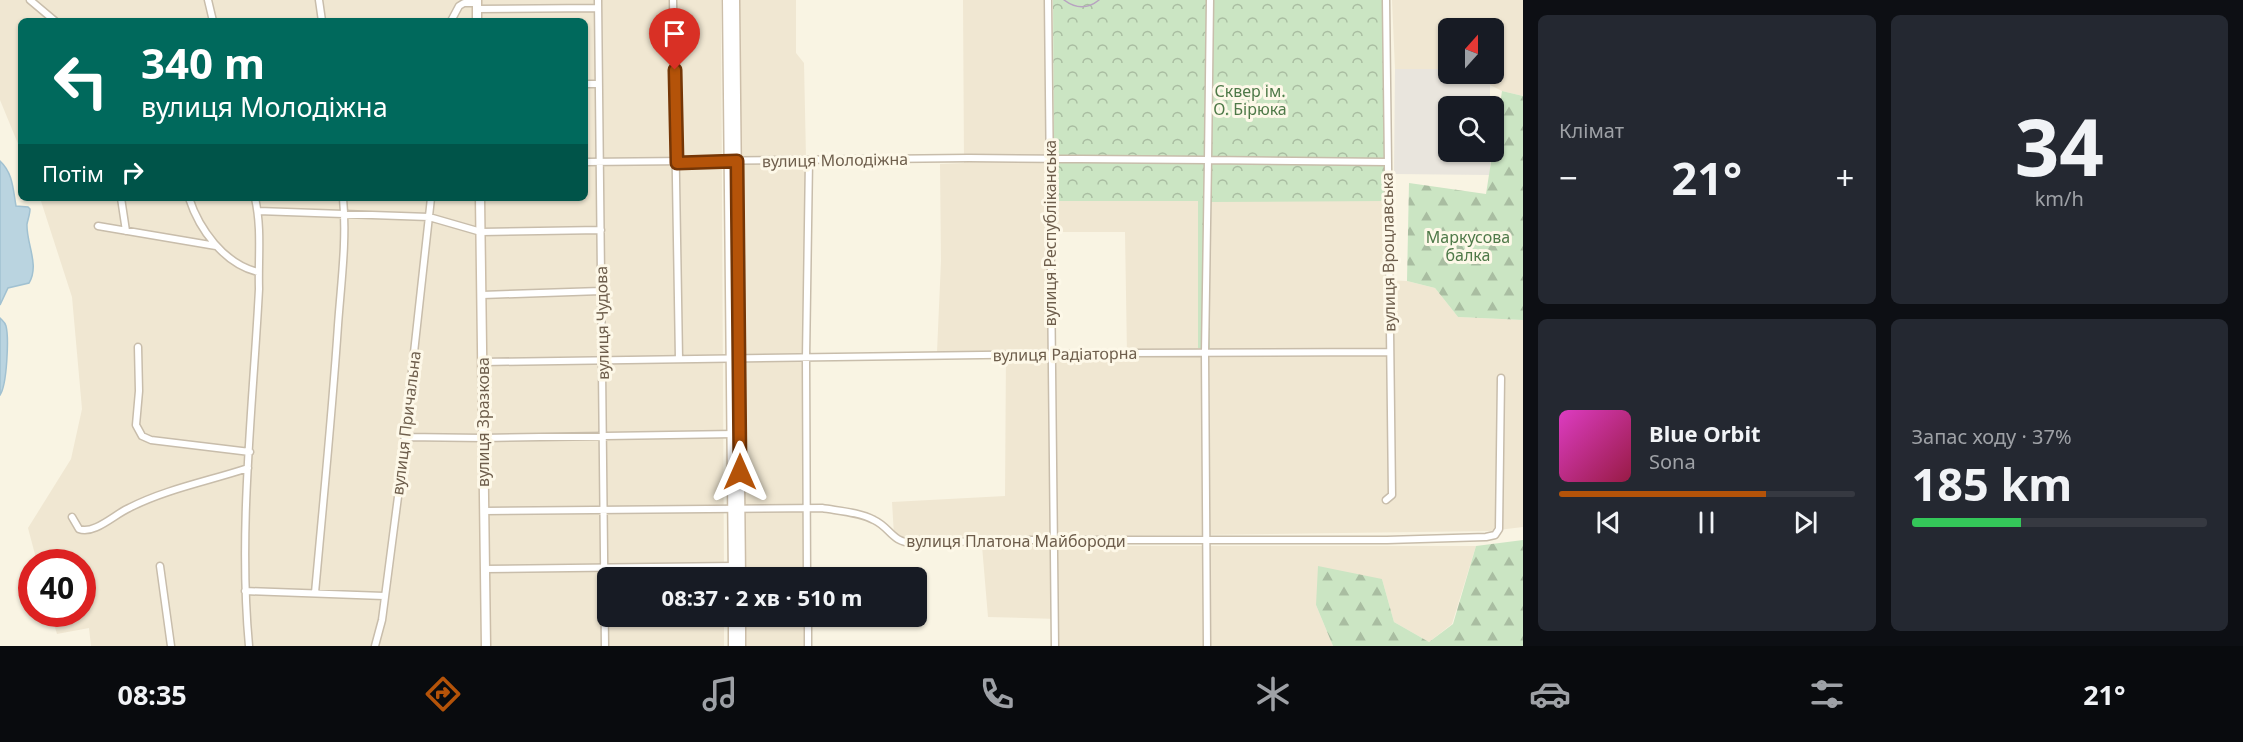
<!DOCTYPE html>
<html lang="uk">
<head>
<meta charset="utf-8">
<style>
  body { margin:0; font-family:"Noto Sans",sans-serif; background:#242831; color:#f1f3f6; height:100vh; display:flex; flex-direction:column; font-size:22px; white-space:nowrap }
  * { box-sizing:border-box; margin:0 }
  p { font-size:20px; color:#9ea1a6 }
  .icon { flex:none; width:33px; height:33px; fill:none; stroke:currentColor; stroke-width:2; stroke-linecap:round; stroke-linejoin:round }
  .map { position:relative; flex:1; overflow:hidden }
  .sheet { display:flex; flex-direction:column; gap:15px; padding:15px; background:#0d0f14; width:720px }
  .sheet>* { flex:none }
  .hud { position:absolute; left:18px; top:18px; width:570px; height:183px; border-radius:9px; box-shadow:0 2px 4px #0004; background:#00695c; color:#fff; overflow:hidden }
  .needle { width:39px; rotate:21deg }
  .tools { position:absolute; left:1438px; top:18px; display:grid; gap:12px }
  .tools a { display:grid; place-items:center; width:66px; height:66px; border-radius:9px; background:#171b24; box-shadow:0 2px 4px #0004; font-size:30px }
  .speed { position:absolute; left:18px; top:549px; display:flex; gap:12px; font-size:30px; font-weight:700; text-align:center }
  .speed>* { display:grid; place-content:center; width:78px; height:78px; border-radius:50%; background:#171b24; box-shadow:0 2px 4px #0004; line-height:1 }
  .speed .limit { border:9px solid #d22; background:#fff; color:#111 }
  .pin { position:absolute; display:grid; place-items:center; width:51px; height:51px; color:#fff; margin:-62px -26px; border-radius:50% 50% 50% 0; rotate:-45deg; box-shadow:0 0 6px #0007 }
  .pin .icon { rotate:45deg }
  .me { position:absolute; width:66px; margin:-33px; rotate:0deg; stroke-linejoin:round; filter:drop-shadow(0 0 4px #0008) }
  .turn { display:flex; align-items:center; gap:21px; height:126px; padding:0 24px; font-size:27px }
  .turn .icon { width:78px; height:78px; stroke-width:2.5 }
  .turn b { display:block; font-size:42px; line-height:51px }
  .then { display:flex; align-items:center; height:57px; padding:0 24px; background:#0003; gap:12px; font-size:22px }
  .big { font-size:45px; font-weight:700; line-height:1.1 }
  .sheet .widget { flex:1; display:flex; flex-direction:column; justify-content:center; gap:9px; min-width:0; padding:0 21px; border-radius:9px; background:#242831 }
  .sheet .dial { align-items:center; gap:0 }
  .dial b { font-size:78px; line-height:1 }
  .song { display:flex; align-items:center; gap:18px }
  .cover { width:72px; height:72px; border-radius:9px; background:linear-gradient(135deg,hsl(310 70% 55%),hsl(340 70% 35%)) }
  .played { height:6px; border-radius:3px; background:linear-gradient(90deg,#b45309 70%,#363941 70%) }
  .keys { display:flex; justify-content:space-around; direction:ltr }
  .heat { display:flex; justify-content:space-between; align-items:center; font-size:33px; direction:ltr }
  .charge { height:9px; border-radius:4px; background:linear-gradient(90deg,#34c759 37%,#363941 0) }
  .sheet .tiles { flex:1; display:grid; gap:15px; grid-template-columns:repeat(2,1fr) }
  .trip { position:absolute; left:597px; top:567px; width:330px; height:60px; border-radius:9px; background:#171b24; box-shadow:0 2px 4px #0004; font-weight:700; line-height:60px; text-align:center }
  .tab-bar { display:flex; height:96px; justify-content:space-around; align-items:center; background:#090b0e; color:#9ea1a6 }
  .tab-bar .icon { width:42px; height:42px }
  .tab-bar .selected { color:#b45309 }
  .tab-bar b { font-size:27px; color:#f1f3f6 }
  main { display:flex; flex:1; min-height:0 }
  .map>svg:first-child { display:block }
  .residential { fill:#f0e7d2 }
  .industrial { fill:#e9e5dd }
  .forest { fill:url(#forest-firs) }
  .park { fill:url(#park-crowns) }
  .water { fill:#bad4e0; stroke:#a1c1d1; stroke-width:1.5 }
  .lines { fill:none; stroke-linecap:round; stroke-linejoin:round }
  .street-casing { stroke:#c8bdab; stroke-width:9 }
  .secondary-casing { stroke:#ccbea9; stroke-width:11 }
  .street { stroke:#fff; stroke-width:6 }
  .secondary { stroke:#fff; stroke-width:8 }
  .tram { stroke:#b8a3c1; stroke-width:1.5 }
  .route-casing { stroke:#753606; stroke-width:15 }
  .route { stroke:#b45309; stroke-width:10 }
  .labels { text-anchor:middle; stroke-width:6; stroke-linejoin:round; paint-order:stroke }
  .park-label { font-size:16px; fill:#4e7948; stroke:#fdf8e8 }
  .street-label { font-size:16px; fill:#6e5e4c; stroke:#fdf8e8 }
</style>
</head>
<body>
<main>
<div class="map">
<svg width="1523" height="646" viewBox="0 0 1523 646">
  <defs>
    <pattern id="forest-firs" width="22" height="20" patternUnits="userSpaceOnUse" patternTransform="scale(1.5)"><rect width="22" height="20" fill="#cbe5c3"/><path d="M5 1l3.5 6h-7zM16 11l3.5 6h-7z" fill="#a9bda1"/></pattern>
    <pattern id="park-crowns" width="20" height="18" patternUnits="userSpaceOnUse" patternTransform="scale(1.5)"><rect width="20" height="18" fill="#cbe5c3"/><path d="M2 6a3 3 0 1 1 6 0M12 15a3 3 0 1 1 6 0" fill="none" stroke="#a9bda1"/></pattern>
  </defs>
  <rect width="100%" height="100%" fill="#f9f4e3"/>
  <!-- residential -->
  <path class="residential" d="M0,0H721L724,577L608,578V616L724,617V646H91L89,628L57,634L51,614H82V562H37L28,528L71,459L82,409L72,297L40,198H585V21H21V151L0,100Z
    M737,0H796V53L804,63L806,158L805,577H743Z
    M963,0H1045L1050,536L904,540L894,535L892,502L1005,496L1006,352H937L941,261L940,164L964,163Z
    M1392,0H1523V96L1502,91L1490,85V74H1494V28H1449V69H1395Z
    M1054,201H1384L1386,280L1407,281L1435,288L1458,317L1523,320V527L1490,531L1057,537L1054,357L1127,355L1125,232H1054Z
    M982,546H1476L1452,624L1429,642L1394,622L1382,579L1316,605L1333,646H1058V619L988,617Z
    M743,617H806V646H744Z"/>
  <!-- industrial -->
  <path class="industrial" d="M1395,69H1449V74H1490V106H1449V152H1490V175L1394,174Z"/>
  <!-- forest -->
  <path class="forest" d="M1502,91L1523,96V320L1458,317L1435,288L1407,281L1409,183L1486,194Z
    M1523,540V646H1333L1316,605L1318,566L1382,579L1394,622L1429,642L1453,624L1476,546Z"/>
  <!-- park -->
  <path class="park" d="M1053,0H1385L1387,61L1384,201L1209,202L1210,348H1198V201H1054Z"/>
  <!-- water -->
  <path class="water" d="M0,161C13,173 13,189 16,206L28,207L30,209C30,214 28,219 27,224C26,243 40,265 29,283L8,288L0,305Z
    M0,318C3,321 5,322 6,326C9,338 7,385 0,395Z"/>
  <g class="lines">
    <!-- street casing -->
    <g class="street-casing">
      <path id="street" d="M30,0L55,21
        M208,0L213,21
        M319,0L322,21
        M598,0L605,646
        M673,0L679,359
        M1048,0L1055,646
        M477,9L598,8
        M451,21L459,6L464,3H477
        M585,84H598
        M585,162L969,158L1208,160L1210,0
        M121,198L126,231
        M189,198C199,229 224,264 258,272
        M258,211L429,217L481,232L601,230
        M98,226L216,246
        M482,295L601,291
        M138,347L139,391L136,425L142,436L151,440L250,452
        M483,362L1129,353L1389,352
        M405,437L483,438L735,434
        M1386,500L1392,495L1386,0
        M484,511L822,508C839,511 859,512 874,520C891,528 891,542 913,543L1029,540H1387L1486,537L1495,535L1499,529L1501,378
        M72,517L79,529C94,535 115,514 129,508C166,489 209,481 248,468
        M160,566L171,646
        M485,569L736,566
        M807,578L806,358L809,160
        M245,591L384,596
        M315,593C323,504 332,415 338,325C341,283 347,240 343,198
        M808,616V646
        M249,646C238,529 253,406 259,289C258,258 262,229 255,198
        M375,646L382,620L399,489L431,198
        M1207,646L1205,353L1208,160L1388,162"/>
    </g>
    <!-- secondary casing -->
    <g class="secondary-casing">
      <path id="secondary" d="M477,0V21
        M727,0L733,578
        M735,0L741,578
        M480,198L486,646
        M733,616V646
        M741,616V646"/>
    </g>
    <!-- street -->
    <use href="#street" class="street"/>
    <!-- secondary -->
    <use href="#secondary" class="secondary"/>
    <!-- tram -->
    <path class="tram" d="M1064,0C1076,9 1088,9 1099,0"/>
  </g>
  <g class="lines">
    <!-- route casing -->
    <g class="route-casing">
      <path id="route" d="M675,70L677,163L737,161L740,472"/>
    </g>
    <!-- route -->
    <use href="#route" class="route"/>
  </g>
  <g class="labels">
    <!-- park labels -->
    <g class="park-label">
      <text x="1250" y="97">Сквер ім.<tspan x="1250" dy="18">О. Бірюка</tspan></text>
      <text x="1468" y="243">Маркусова<tspan x="1468" dy="18">балка</tspan></text>
    </g>
    <!-- street labels -->
    <g class="street-label">
      <text transform="translate(835 160) rotate(-1)" y="6">вулиця Молодіжна</text>
      <text transform="translate(1050 233) rotate(-90)" y="6">вулиця Республіканська</text>
      <text transform="translate(1388 252) rotate(-91)" y="6">вулиця Вроцлавська</text>
      <text transform="translate(602 323) rotate(-91)" y="6">вулиця Чудова</text>
      <text transform="translate(1065 354) rotate(-1)" y="6">вулиця Радіаторна</text>
      <text transform="translate(483 422) rotate(-90)" y="6">вулиця Зразкова</text>
      <text transform="translate(406 423) rotate(-83)" y="6">вулиця Причальна</text>
      <text x="1016" y="547">вулиця Платона Майбороди</text>
    </g>
  </g>
</svg>
<div class="tools">
<a><svg class="needle" viewBox="-14 -14 28 28"><path d="M0-13l5 13h-10z" fill="#e53935"/><path d="M0 13l5-13h-10z" fill="#9ea1a6"/></svg></a>
<a><svg class="icon" aria-label="search" viewBox="0 0 24 24"><circle cx="10" cy="10" r="6"/><path d="M15 15l6 6"/></svg></a>
</div>
<div class="speed"><div class="limit">40</div></div>
<div class="pin" style="left:675px;top:70px;background:#d93025"><svg class="icon" aria-label="arrive" viewBox="0 0 24 24"><path d="M6 21V4h12l-3 4 3 4H6"/></svg></div>
<svg class="me" style="left:740px;top:472px" viewBox="-20 -20 40 40"><path d="M0-17L14 15 0 8-14 15z" fill="#b45309" stroke="#fff" stroke-width="4"/></svg>
<div class="trip">08:37 · 2 хв · 510 m</div>
<div class="hud">
<div class="turn"><svg class="icon" aria-label="left" viewBox="0 0 24 24"><path d="M17 20v-9H6M10 6l-5 5 5 5"/></svg><div><b>340 m</b>вулиця Молодіжна</div></div>
<div class="then">Потім<svg class="icon" aria-label="right" viewBox="0 0 24 24"><path d="M7 20v-9h11M14 6l5 5-5 5"/></svg></div>
</div>
</div>
<section class="sheet">
<div class="tiles">
<div class="widget"><p>Клімат</p>
<div class="heat"><a>−</a><b class="big">21°</b><a>+</a></div>
</div>
<div class="widget dial"><b>34</b><p>km/h</p></div>
<div class="widget">
<div class="song"><i class="cover"></i><div><b>Blue Orbit</b><p>Sona</p></div></div>
<div class="played"></div>
<div class="keys"><svg class="icon" aria-label="previous" viewBox="0 0 24 24"><path d="M18 5L8 12l10 7zM5 5v14"/></svg><svg class="icon" aria-label="pause" viewBox="0 0 24 24"><path d="M8 5v14M16 5v14"/></svg><svg class="icon" aria-label="next" viewBox="0 0 24 24"><path d="M6 5l10 7-10 7zM19 5v14"/></svg></div>
</div>
<div class="widget"><p>Запас ходу · 37%</p><b class="big">185 km</b><div class="charge"></div></div>
</div>
</section>
</main>
<nav class="tab-bar">
<b>08:35</b>
<svg class="icon selected" aria-label="directions" viewBox="0 0 24 24"><path d="M12 3l9 9-9 9-9-9zM9 14v-3h6M13 9l2 2-2 2"/></svg>
<svg class="icon" aria-label="music" viewBox="0 0 24 24"><path d="M9 18V5l10-2v13"/><circle cx="6" cy="18" r="3"/><circle cx="16" cy="16" r="3"/></svg>
<svg class="icon" aria-label="phone" viewBox="0 0 24 24"><path d="M5 4h4l2 5-3 2q2 4 5 5l2-3 5 2v4C11 20 4 13 5 4z"/></svg>
<svg class="icon" aria-label="climate" viewBox="0 0 24 24"><path d="M12 3v18M4 7l16 10M4 17L20 7"/></svg>
<svg class="icon" aria-label="car" viewBox="0 0 24 24"><path d="M5 17H2v-5l4-1 3-4h7l3 4 3 1v5h-3M9 17h6M6 11h13"/><circle cx="7" cy="17" r="2"/><circle cx="17" cy="17" r="2"/></svg>
<svg class="icon" aria-label="filters" viewBox="0 0 24 24"><path d="M4 7h16M4 17h16"/><circle cx="9" cy="7" r="2"/><circle cx="15" cy="17" r="2"/></svg>
<b>21°</b>
</nav>
</body>
</html>
